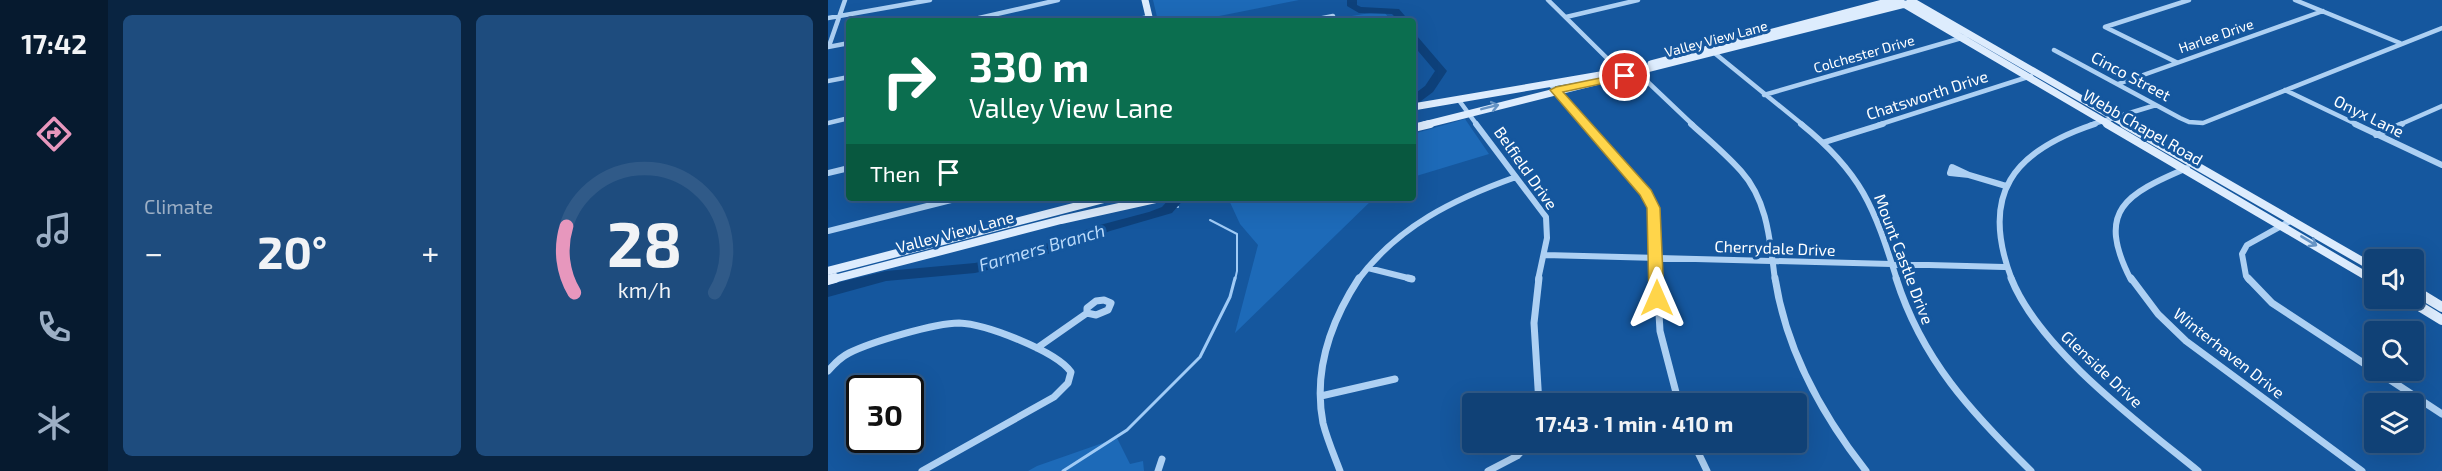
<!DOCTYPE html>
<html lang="en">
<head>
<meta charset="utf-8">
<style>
  body { margin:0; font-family:"Exo 2",sans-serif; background:#1e4c7e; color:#f1f3f6; height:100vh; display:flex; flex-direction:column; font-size:22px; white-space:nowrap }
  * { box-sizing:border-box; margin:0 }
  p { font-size:20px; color:#9cafc5 }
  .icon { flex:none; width:33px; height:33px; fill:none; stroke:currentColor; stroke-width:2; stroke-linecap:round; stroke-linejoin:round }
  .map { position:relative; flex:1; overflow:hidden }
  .panel { display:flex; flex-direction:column; gap:15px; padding:15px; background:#092441; width:720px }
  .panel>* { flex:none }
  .hud { position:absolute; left:18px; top:18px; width:570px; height:183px; border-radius:6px; box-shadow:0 6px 24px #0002,0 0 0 2px #305a88; background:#0b6e4f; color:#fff; overflow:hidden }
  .controls { position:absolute; left:1536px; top:249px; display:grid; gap:12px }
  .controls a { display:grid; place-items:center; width:60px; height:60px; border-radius:6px; background:#104176; box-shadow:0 6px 24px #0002,0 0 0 2px #305a88; font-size:30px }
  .speed { position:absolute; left:18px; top:375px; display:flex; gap:12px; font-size:30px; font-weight:700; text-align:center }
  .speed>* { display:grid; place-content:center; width:78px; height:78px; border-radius:50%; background:#104176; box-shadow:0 6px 24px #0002,0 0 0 2px #305a88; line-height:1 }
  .speed .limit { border:3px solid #111; border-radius:9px; background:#fff; color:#111 }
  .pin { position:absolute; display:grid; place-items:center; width:51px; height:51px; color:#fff; margin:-26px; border:3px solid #fff; border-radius:50%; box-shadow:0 2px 6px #0007 }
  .me { position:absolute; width:66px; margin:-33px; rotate:0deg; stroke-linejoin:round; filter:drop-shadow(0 0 4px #0008) }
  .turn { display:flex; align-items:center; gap:21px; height:126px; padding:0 24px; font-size:27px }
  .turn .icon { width:78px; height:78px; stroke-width:2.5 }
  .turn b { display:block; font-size:42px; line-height:51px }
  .then { display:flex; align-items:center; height:57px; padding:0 24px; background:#0003; gap:12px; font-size:22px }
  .big { font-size:45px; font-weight:700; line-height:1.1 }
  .panel .tile { flex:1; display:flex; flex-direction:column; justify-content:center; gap:9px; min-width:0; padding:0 21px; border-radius:9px; background:#1e4c7e }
  .panel .dial { align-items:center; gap:0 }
  .dial svg { height:156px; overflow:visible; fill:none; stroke:#305a88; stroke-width:7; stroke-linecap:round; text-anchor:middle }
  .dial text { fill:#f1f3f6; stroke:none }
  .heat { display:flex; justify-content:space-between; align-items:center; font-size:33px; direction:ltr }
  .panel .tiles { flex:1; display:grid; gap:15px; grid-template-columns:repeat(2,1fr) }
  .trip { position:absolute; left:634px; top:393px; width:345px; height:60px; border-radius:6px; background:#104176; box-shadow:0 6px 24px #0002,0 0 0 2px #305a88; font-weight:700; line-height:60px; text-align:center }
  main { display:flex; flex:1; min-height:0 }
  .tabs { display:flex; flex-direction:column; width:108px; justify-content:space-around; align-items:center; background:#061a2f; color:#9cafc5 }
  .tabs .icon { width:42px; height:42px }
  .tabs .active { color:#e797bd }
  .tabs b { font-size:27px; color:#f1f3f6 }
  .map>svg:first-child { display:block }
  .green { fill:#1d6ab8 }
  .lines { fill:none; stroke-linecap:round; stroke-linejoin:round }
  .stream-far1 { stroke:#a0cbf6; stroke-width:2 }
  .stream { stroke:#a0cbf6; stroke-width:3 }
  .river { fill:#0e417b; fill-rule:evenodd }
  .street-far2 { stroke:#add0f3; stroke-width:4.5 }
  .street-far1 { stroke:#add0f3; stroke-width:6 }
  .street { stroke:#add0f3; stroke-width:7 }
  .secondary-far2 { stroke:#ddecfd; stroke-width:7 }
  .secondary-far1 { stroke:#ddecfd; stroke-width:8 }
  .secondary { stroke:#ddecfd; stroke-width:10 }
  .oneway { stroke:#6593c4 }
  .route { fill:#ffd54a; stroke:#a68a30; stroke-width:1.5 }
  .labels { text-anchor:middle; stroke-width:6; stroke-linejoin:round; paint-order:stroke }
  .far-street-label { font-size:14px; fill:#fff; stroke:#15579e }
  .street-label { font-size:16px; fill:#fff; stroke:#15579e }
  .water-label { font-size:18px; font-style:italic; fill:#badafa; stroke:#15579e }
</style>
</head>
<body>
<main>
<nav class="tabs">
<b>17:42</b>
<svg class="icon active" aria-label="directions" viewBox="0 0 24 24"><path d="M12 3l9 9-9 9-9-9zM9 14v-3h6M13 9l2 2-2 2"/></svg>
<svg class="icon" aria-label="music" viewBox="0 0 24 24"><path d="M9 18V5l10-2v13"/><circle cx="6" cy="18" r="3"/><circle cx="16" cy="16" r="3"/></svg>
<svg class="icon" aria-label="phone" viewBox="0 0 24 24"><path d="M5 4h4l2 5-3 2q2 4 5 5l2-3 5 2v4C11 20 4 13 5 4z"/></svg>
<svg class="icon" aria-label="climate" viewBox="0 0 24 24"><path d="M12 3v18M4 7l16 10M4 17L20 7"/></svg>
</nav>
<section class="panel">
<div class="tiles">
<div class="tile"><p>Climate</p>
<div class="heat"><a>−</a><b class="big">20°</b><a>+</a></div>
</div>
<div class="tile dial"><svg viewBox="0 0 100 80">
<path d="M14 69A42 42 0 1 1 86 69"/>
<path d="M14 69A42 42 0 0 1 10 35" stroke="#e797bd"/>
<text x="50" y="56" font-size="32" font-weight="700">28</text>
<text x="50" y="72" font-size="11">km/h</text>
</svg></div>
</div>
</section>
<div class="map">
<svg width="1614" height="471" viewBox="0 0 1614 471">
  <rect width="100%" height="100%" fill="#15579e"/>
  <!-- green -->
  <path class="green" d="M325,0H471L366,21H330Z
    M555,11L564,21H492Z
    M637,119L661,154L585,177V134Z
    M400,198H546L407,333L430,245L412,224Z
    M289,438L302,464L315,461L316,471H200L209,466Z"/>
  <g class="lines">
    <!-- stream-far1 -->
    <path class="stream-far1" d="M345,205L350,207
      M382,220L409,234V271L407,280"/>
    <!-- stream -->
    <path class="stream" d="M235,471L299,430L372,357L402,297L407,278"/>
    <!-- river -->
    <path class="river" d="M519,0H529V5L533,7L571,9L577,16L576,21H566L567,17L564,14L531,13L519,6Z
      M585,35L589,36L619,71L605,92L585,107V95L597,86L607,71L585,45Z
      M342,198H357L344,213L282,231L206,259L147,273L58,281L0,297V285L58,271L147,263L197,251L272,225L321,212L334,207Z"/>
    <!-- street-far2 -->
    <path class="street-far2" d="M720,0L797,76
      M1467,0L1572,43
      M738,17L810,0
      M0,18L102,0
      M138,21L230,0
      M300,21L321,17
      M480,21L505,16
      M1,46L17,0
      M0,47L21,43
      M1226,50L1352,118L1361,122L1375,123L1614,28
      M884,51L975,125
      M1348,62L1277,27L1361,0
      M805,68L865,125
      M0,81L21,77
      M722,84L758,125
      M1290,84L1495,11
      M1457,90L1530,125
      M936,95L1137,37
      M630,99L649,125
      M0,123L21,118
      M1050,125L1203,76
      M1262,125L1328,105
      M1571,125L1614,106"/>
    <!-- street-far1 -->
    <path class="street-far1" d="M648,124L718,217L719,238L710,280
      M757,124L818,193L825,208L829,280
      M863,124C880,139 898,154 913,171C940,201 942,242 947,280
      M973,124C1034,173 1046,207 1069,280
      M1527,124L1614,165
      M1548,135L1574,124
      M997,142L1055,124
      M1124,167L1141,175L1122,173Z
      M0,173L21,168
      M1141,175L1178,186
      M0,231L131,198
      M717,255L1176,267
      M540,268L584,279
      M530,280C570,226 626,199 688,177
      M1184,280C1151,194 1185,151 1267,124
      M1303,280C1267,210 1298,194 1359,168
      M1421,280L1418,276L1414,254L1419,245L1464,220"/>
    <!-- street -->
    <path class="street" d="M580,278L584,279
      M711,278L706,323L711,404
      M829,278L832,331L851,404
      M947,278C958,350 994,415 1038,471
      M1068,278C1094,360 1143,412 1203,471
      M1183,278C1211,349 1311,423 1370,471
      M1303,278L1330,314L1358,341L1534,471
      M1420,278L1444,303L1546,370
      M276,300L283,303L280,310L268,315L259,313V308L268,301Z
      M209,348L259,313
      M1547,370L1614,414
      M0,371C6,364 13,357 21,353C43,342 107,323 131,323C158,324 228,351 243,372L240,383L226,397L94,471
      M493,396L567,379
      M865,442L879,471
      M330,471L334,459
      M512,471C506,455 499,439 495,423C485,371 503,321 531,278
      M660,471L689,456L702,442"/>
    <!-- secondary-far2 -->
    <path class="secondary-far2" d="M317,0L322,21
      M1069,0L1282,125
      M1082,0L1299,125
      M823,64L1066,0
      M585,107L778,74
      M596,125L1077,4"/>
    <!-- secondary-far1 -->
    <path class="secondary-far1" d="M1279,124L1545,280
      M1296,124L1546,268
      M585,128L602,124
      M0,271L280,198
      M2,280L233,220L332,198"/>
    <!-- secondary -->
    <path class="secondary" d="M1543,278L1546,280
      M0,280L7,278
      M1586,290L1614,307
      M1578,298L1614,320"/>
  </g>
  <!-- one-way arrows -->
  <defs><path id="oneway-shaft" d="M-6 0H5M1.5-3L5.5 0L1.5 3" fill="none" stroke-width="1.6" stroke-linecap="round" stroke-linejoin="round" transform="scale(1.5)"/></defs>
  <g class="oneway">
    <use href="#oneway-shaft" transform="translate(662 107) rotate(-14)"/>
    <use href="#oneway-shaft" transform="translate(1481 241) rotate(31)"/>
  </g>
  <!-- route -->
  <path class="route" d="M797,73H801V78L735,92L823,190L832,208L836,298L829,303L821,298L819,208L812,195L722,90L728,87Z"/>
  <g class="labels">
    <!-- far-street labels -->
    <g class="far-street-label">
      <text transform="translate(1388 36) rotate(-19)" y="5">Harlee Drive</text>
      <text transform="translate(888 39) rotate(-15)" y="5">Valley View Lane</text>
      <text transform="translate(1036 54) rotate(-16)" y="5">Colchester Drive</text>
    </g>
    <!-- street labels -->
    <g class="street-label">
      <text transform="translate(1303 76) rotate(28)" y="6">Cinco Street</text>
      <text transform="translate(1099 95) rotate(-18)" y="6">Chatsworth Drive</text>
      <text transform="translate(1541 116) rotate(26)" y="6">Onyx Lane</text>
      <text transform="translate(1315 127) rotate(30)" y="6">Webb Chapel Road</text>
      <text transform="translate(698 168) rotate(55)" y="6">Belfield Drive</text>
      <text transform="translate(127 232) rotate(-15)" y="6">Valley View Lane</text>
      <text transform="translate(947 248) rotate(2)" y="6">Cherrydale Drive</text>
      <text transform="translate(1076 259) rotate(69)" y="6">Mount Castle Drive</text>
      <text transform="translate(1401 353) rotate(38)" y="6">Winterhaven Drive</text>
      <text transform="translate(1274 369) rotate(43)" y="6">Glenside Drive</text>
    </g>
    <!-- water labels -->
    <g class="water-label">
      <text transform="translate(214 248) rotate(-16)" y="6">Farmers Branch</text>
    </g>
  </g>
</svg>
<div class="controls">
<a><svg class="icon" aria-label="sound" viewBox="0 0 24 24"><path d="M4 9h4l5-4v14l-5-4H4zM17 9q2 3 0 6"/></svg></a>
<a><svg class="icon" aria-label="search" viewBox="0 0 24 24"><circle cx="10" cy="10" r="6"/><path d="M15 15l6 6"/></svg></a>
<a><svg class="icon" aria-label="layers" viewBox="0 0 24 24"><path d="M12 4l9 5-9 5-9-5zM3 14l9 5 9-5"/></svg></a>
</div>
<div class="speed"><div class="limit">30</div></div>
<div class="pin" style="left:797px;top:76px;background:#d93025"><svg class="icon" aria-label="arrive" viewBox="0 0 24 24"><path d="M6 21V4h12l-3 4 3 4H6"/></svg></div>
<svg class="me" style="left:829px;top:298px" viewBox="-20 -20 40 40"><path d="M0-17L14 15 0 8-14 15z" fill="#ffd54a" stroke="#fff" stroke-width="4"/></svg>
<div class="trip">17:43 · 1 min · 410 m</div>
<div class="hud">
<div class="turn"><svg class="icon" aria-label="right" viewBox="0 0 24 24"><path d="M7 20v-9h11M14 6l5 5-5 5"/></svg><div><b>330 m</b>Valley View Lane</div></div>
<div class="then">Then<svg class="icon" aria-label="arrive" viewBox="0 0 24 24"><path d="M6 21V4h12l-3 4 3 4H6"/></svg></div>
</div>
</div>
</main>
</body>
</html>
